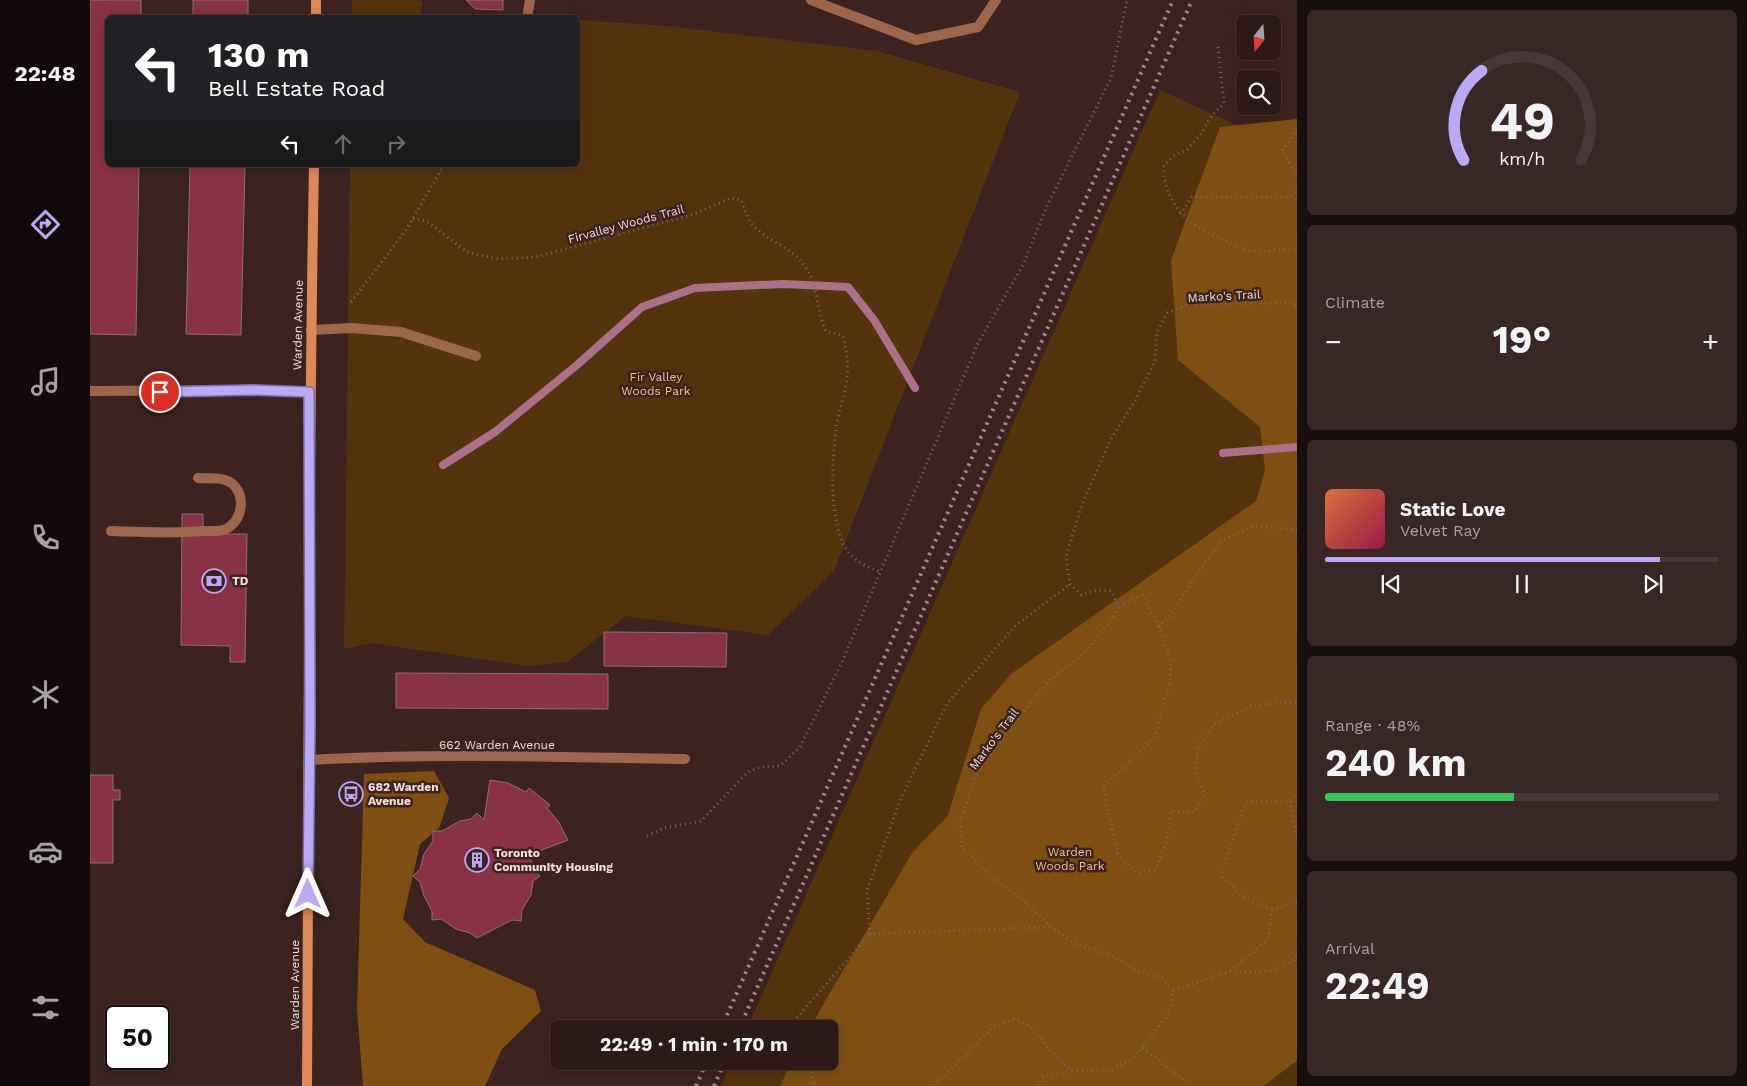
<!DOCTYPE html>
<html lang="en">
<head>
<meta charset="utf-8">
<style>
  body { margin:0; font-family:"Work Sans",sans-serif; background:#382725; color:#f1f3f6; height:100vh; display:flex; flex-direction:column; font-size:19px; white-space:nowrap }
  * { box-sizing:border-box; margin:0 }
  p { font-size:16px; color:#a6a1a2 }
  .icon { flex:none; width:28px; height:28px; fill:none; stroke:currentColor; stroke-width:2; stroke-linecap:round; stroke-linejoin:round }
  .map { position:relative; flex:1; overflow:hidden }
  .side { display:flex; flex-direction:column; gap:10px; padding:10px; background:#180e0d; width:450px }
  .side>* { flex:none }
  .top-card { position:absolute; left:15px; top:15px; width:475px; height:152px; border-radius:8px; box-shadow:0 2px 12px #0003,0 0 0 1px #483837; background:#202124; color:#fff; overflow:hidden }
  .needle { width:32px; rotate:197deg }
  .fabs { position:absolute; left:1146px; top:15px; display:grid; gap:10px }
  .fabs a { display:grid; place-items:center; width:45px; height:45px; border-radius:8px; background:#2c1a18; box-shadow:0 2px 12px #0003,0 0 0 1px #483837; font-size:25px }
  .speed { position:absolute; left:15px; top:1005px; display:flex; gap:10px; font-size:25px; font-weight:700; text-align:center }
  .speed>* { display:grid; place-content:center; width:65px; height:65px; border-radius:50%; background:#2c1a18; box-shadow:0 2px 12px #0003,0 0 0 1px #483837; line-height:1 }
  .speed .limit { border:2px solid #111; border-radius:8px; background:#fff; color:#111 }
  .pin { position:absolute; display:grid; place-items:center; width:42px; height:42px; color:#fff; margin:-21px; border:2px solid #fff; border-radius:50%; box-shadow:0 1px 5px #0007 }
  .me { position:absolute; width:55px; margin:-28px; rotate:0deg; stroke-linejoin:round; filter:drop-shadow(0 0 4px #0008) }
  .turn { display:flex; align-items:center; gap:18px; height:105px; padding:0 20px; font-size:22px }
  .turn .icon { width:65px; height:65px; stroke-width:2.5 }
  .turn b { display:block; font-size:35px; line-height:42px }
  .lanes { display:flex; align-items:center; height:48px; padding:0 20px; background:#0003; justify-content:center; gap:25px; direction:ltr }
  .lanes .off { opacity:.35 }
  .big { font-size:38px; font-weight:700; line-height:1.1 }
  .side .tile { flex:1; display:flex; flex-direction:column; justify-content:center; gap:8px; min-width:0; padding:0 18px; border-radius:8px; background:#382725 }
  .side .dial { align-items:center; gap:0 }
  .dial svg { height:130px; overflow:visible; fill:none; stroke:#483837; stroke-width:7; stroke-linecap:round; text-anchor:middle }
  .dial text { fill:#f1f3f6; stroke:none }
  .song { display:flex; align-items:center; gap:15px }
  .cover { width:60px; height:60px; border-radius:8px; background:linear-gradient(135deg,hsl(20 70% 55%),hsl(340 70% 35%)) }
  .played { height:5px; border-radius:2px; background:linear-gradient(90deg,#baaaf6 85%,#483837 85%) }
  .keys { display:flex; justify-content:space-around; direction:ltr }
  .heat { display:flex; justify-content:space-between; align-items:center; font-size:28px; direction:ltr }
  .charge { height:8px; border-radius:4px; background:linear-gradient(90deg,#34c759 48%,#483837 0) }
  .trip { position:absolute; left:460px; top:1020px; width:288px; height:50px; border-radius:8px; background:#2c1a18; box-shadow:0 2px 12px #0003,0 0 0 1px #483837; font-weight:700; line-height:50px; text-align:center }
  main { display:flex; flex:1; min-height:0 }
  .menu { display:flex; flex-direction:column; width:90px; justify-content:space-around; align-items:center; background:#120a0a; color:#a6a1a2 }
  .menu .icon { width:35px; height:35px }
  .menu .current { color:#baaaf6 }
  .menu b { font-size:22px; color:#f1f3f6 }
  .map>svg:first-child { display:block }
  .green { fill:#54340d }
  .forest { fill:#7e4f11 }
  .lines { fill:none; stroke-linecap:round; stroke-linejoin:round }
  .stream { stroke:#ad6f8a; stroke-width:8 }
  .building { fill:#893245; stroke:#8c6e72 }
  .path { stroke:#7d6764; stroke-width:3; stroke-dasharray:1 4; stroke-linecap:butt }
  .service { stroke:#9d674b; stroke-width:10 }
  .minor { stroke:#9d674b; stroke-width:10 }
  .secondary { stroke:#de8859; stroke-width:10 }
  .rail { stroke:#9f8a87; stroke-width:4; stroke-dasharray:2.5 5; stroke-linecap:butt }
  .route-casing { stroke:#796ea0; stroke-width:12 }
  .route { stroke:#baaaf6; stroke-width:9 }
  .labels { text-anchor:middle; stroke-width:5; stroke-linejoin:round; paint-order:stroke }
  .street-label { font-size:12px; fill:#efdedb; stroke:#3b2320 }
  .park-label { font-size:12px; fill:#f5c38d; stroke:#3b2320 }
  .poi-label { font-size:12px; font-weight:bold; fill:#efdedb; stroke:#3b2320; text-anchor:start }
</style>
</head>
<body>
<main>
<nav class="menu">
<b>22:48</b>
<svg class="icon current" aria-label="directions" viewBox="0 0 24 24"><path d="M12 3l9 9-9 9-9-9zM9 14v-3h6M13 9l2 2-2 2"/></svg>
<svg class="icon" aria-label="music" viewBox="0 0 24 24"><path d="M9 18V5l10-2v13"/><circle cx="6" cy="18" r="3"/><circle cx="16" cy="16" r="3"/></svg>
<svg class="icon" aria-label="phone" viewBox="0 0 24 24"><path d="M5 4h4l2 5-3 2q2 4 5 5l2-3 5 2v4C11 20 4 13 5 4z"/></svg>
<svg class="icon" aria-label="climate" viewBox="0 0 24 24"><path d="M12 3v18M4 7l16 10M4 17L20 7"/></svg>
<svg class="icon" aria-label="car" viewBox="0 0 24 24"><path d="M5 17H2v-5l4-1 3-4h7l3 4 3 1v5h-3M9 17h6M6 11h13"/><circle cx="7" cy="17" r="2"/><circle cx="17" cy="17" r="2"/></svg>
<svg class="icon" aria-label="filters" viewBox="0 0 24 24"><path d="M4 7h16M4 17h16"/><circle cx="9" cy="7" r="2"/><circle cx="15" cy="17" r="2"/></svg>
</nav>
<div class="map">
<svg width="1207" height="1086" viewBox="0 0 1207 1086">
  <rect width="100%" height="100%" fill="#3b2320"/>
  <!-- green -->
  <path class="green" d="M262,0H326L333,1L330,17L262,18Z
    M488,20L578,26L787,51L930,92L744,571L678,635L536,616L477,662L438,666L281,643L254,649L260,165H488Z
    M1070,90L1207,153V1086H631L642,1061H739V1029H657Z"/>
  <!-- forest -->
  <path class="forest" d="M1207,119V1061L1173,1086H690L702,1061H739V1029H719L822,853L858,815L891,709L921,674L1166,501L1175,470L1170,427L1088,360L1081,260L1130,127Z
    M344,771L359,798L349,828L330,844L313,919L335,942L445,990L451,1011L412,1049L395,1086H273L267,1009L274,774Z"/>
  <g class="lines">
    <!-- stream -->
    <path class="stream" d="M1133,453L1207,447
      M353,465L405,432L487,365L552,307L605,288L693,284L758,287L784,320L825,388"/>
  </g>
  <!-- building -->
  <path class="building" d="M0,0H51V18H18V165H49L46,335L0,334Z
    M103,0H158V18H103Z
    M376,0H413V10L385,9Z
    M100,165H155L151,335L96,334Z
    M92,514H113V534H157L155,662H140V646L91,645Z
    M514,632L637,633L636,667L514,666Z
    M306,673L518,674V709L306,708Z
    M0,775H23V790H30V800H23V863H0Z
    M400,780L418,783L436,792L439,788L460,805L457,808L468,821L478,840L439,855L444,870L450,876L443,881L441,895L432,910L431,921L422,920L387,938L380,933L366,929L351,919L342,920V911L334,896L330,882L323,876L330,869L334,854L343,841V831H352L370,821L381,819L387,813L394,820Z"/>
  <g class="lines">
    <!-- path -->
    <path class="path" d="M1128,47L1134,103L1120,118L1113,131L1097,150L1083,156L1073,167C1076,209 1101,226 1136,241C1144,245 1153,250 1162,251C1177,254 1194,245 1207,252
      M1207,129L1192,152L1207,173
      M1090,214L1102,197H1200L1207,189
      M323,219L336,221L377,252L409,259L446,257L604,214L641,198L651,200C655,211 659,223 668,230C683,243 703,249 714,265C729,284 726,310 736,331L753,336C756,350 759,364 757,378C755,393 750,408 747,423C742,455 737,526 759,553C768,563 779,568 791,572
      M261,302L316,230L354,165
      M1029,606L1052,595L1069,626L1081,616L1102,581L1132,541L1164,526L1207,530
      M1069,626L1081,661L1080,681L1065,737L1013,787L1028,854L1046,873L1065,870L1076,844L1081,811L1105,812L1115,794L1105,771L1108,747L1124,724L1164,705L1207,702
      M1200,801L1207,840
      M557,836L574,828L611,821L658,772L671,767L690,766L710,747L752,662L888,343L933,265L957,206L1021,78L1037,0
      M1182,910L1207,902
      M780,934L777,890L812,796L857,704L924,627L980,584
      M1140,971C1166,973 1187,975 1207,956
      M1083,991L1140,971L1178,940L1182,910L1154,898L1131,875L1156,802L1200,801L1207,793
      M697,1029L780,934L960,927
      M1053,1048L1101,1086
      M714,1061L720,1064L725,1086
      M844,1086L902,1028L924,1019L940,1026L960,1050L982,1071H1019L1043,1059L1079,1013L1083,991L1072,978L1045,970L1023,956L986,944L961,927L933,900L905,879L872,848L870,822L888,770L957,683L994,653L1021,620L1029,606L1021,591L1007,590L991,595L980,584L976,556L993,502L1021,439L1045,401L1065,361L1067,332L1077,313L1099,304L1200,303L1207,306
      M947,1086L954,1076L982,1071"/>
    <!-- service -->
    <path class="service" d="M721,0L826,40L888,27L906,0
      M437,18L440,0
      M221,330L261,328L311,332L386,356
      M21,531C52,532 82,534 113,531C120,531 130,532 136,529C155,520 157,487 135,480C128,477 116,479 108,478
      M219,760C344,753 470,757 595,759"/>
    <!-- minor -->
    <path class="minor" d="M0,391L162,390L219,392"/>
    <!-- secondary -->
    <path class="secondary" d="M226,18V0
      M217,1086C219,779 218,472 224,165"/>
    <!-- rail -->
    <path class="rail" d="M631,1029L1083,0
      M649,1029L1102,0
      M606,1086L617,1061
      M624,1086L635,1061"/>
  </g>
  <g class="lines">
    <!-- route casing -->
    <g class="route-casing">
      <path id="route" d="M70,392L162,390L219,392L220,722L218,894"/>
    </g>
    <!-- route -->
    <use href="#route" class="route"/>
  </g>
  <!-- icons -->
  <defs>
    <g id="bank-ring" transform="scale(1.25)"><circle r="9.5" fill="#3b2320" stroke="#baaaf6" stroke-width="1.5"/><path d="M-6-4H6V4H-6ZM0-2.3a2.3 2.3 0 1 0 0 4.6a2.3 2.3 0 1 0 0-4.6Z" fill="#baaaf6"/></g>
    <g id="bus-ring" transform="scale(1.25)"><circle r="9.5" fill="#3b2320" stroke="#baaaf6" stroke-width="1.5"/><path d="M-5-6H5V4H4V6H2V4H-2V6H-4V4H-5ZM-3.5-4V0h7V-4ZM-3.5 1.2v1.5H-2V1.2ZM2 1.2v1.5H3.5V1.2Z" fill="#baaaf6"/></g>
    <g id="building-ring" transform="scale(1.25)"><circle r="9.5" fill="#3b2320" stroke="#baaaf6" stroke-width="1.5"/><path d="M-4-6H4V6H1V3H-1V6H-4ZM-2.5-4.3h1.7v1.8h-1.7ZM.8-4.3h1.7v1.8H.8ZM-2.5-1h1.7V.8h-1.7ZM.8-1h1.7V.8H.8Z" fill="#baaaf6"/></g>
  </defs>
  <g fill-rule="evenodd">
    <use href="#bank-ring" x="124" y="581"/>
    <use href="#bus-ring" x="261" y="794"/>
    <use href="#building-ring" x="387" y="860"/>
  </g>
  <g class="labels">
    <!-- street labels -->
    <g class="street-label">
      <text transform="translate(536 224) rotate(-15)" y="4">Firvalley Woods Trail</text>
      <text transform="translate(1134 296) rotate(-3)" y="4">Marko's Trail</text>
      <text transform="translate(208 325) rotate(-89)" y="4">Warden Avenue</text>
      <text transform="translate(904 739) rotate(-53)" y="4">Marko's Trail</text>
      <text x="407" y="749">662 Warden Avenue</text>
      <text transform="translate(205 985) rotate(-90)" y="4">Warden Avenue</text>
    </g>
    <!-- park labels -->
    <g class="park-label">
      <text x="566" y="381">Fir Valley<tspan x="566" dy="14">Woods Park</tspan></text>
      <text x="980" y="856">Warden<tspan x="980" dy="14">Woods Park</tspan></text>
    </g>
    <!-- poi labels -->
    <g class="poi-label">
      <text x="142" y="585">TD</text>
      <text x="278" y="791">682 Warden<tspan x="278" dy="14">Avenue</tspan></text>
      <text x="404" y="857">Toronto<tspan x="404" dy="14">Community Housing</tspan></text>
    </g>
  </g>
</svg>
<div class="fabs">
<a><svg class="needle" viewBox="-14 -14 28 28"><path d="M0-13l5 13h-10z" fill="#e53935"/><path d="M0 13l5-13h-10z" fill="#a6a1a2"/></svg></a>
<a><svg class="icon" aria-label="search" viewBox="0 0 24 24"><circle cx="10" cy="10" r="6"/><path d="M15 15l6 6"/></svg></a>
</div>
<div class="speed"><div class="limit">50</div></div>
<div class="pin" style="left:70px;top:392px;background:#d93025"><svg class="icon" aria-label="arrive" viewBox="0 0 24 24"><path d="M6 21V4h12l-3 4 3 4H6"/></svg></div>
<svg class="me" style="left:218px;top:894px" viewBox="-20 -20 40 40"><path d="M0-17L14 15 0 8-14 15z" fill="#baaaf6" stroke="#fff" stroke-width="4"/></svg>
<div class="trip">22:49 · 1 min · 170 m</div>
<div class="top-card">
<div class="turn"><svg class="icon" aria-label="left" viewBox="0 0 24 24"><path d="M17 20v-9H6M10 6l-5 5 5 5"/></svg><div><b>130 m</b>Bell Estate Road</div></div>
<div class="lanes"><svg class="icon" aria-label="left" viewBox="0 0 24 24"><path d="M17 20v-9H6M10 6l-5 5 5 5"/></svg><svg class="icon off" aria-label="ahead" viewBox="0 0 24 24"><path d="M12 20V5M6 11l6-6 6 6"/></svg><svg class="icon off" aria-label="right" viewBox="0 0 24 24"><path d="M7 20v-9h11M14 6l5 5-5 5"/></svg></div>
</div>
</div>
<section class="side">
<div class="tile dial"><svg viewBox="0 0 100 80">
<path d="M14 69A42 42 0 1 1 86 69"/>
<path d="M14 69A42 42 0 0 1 25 14" stroke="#baaaf6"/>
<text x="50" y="56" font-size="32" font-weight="700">49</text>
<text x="50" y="72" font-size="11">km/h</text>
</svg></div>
<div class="tile"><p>Climate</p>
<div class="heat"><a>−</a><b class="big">19°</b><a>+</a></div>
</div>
<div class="tile">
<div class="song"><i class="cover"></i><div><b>Static Love</b><p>Velvet Ray</p></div></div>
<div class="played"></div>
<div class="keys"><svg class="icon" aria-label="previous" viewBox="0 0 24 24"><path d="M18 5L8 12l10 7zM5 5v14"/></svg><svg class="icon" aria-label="pause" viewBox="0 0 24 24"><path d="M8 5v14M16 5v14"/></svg><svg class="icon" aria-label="next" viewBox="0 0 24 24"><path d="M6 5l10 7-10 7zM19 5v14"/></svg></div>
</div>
<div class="tile"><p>Range · 48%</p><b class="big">240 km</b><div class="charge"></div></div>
<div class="tile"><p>Arrival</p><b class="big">22:49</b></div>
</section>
</main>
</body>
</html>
